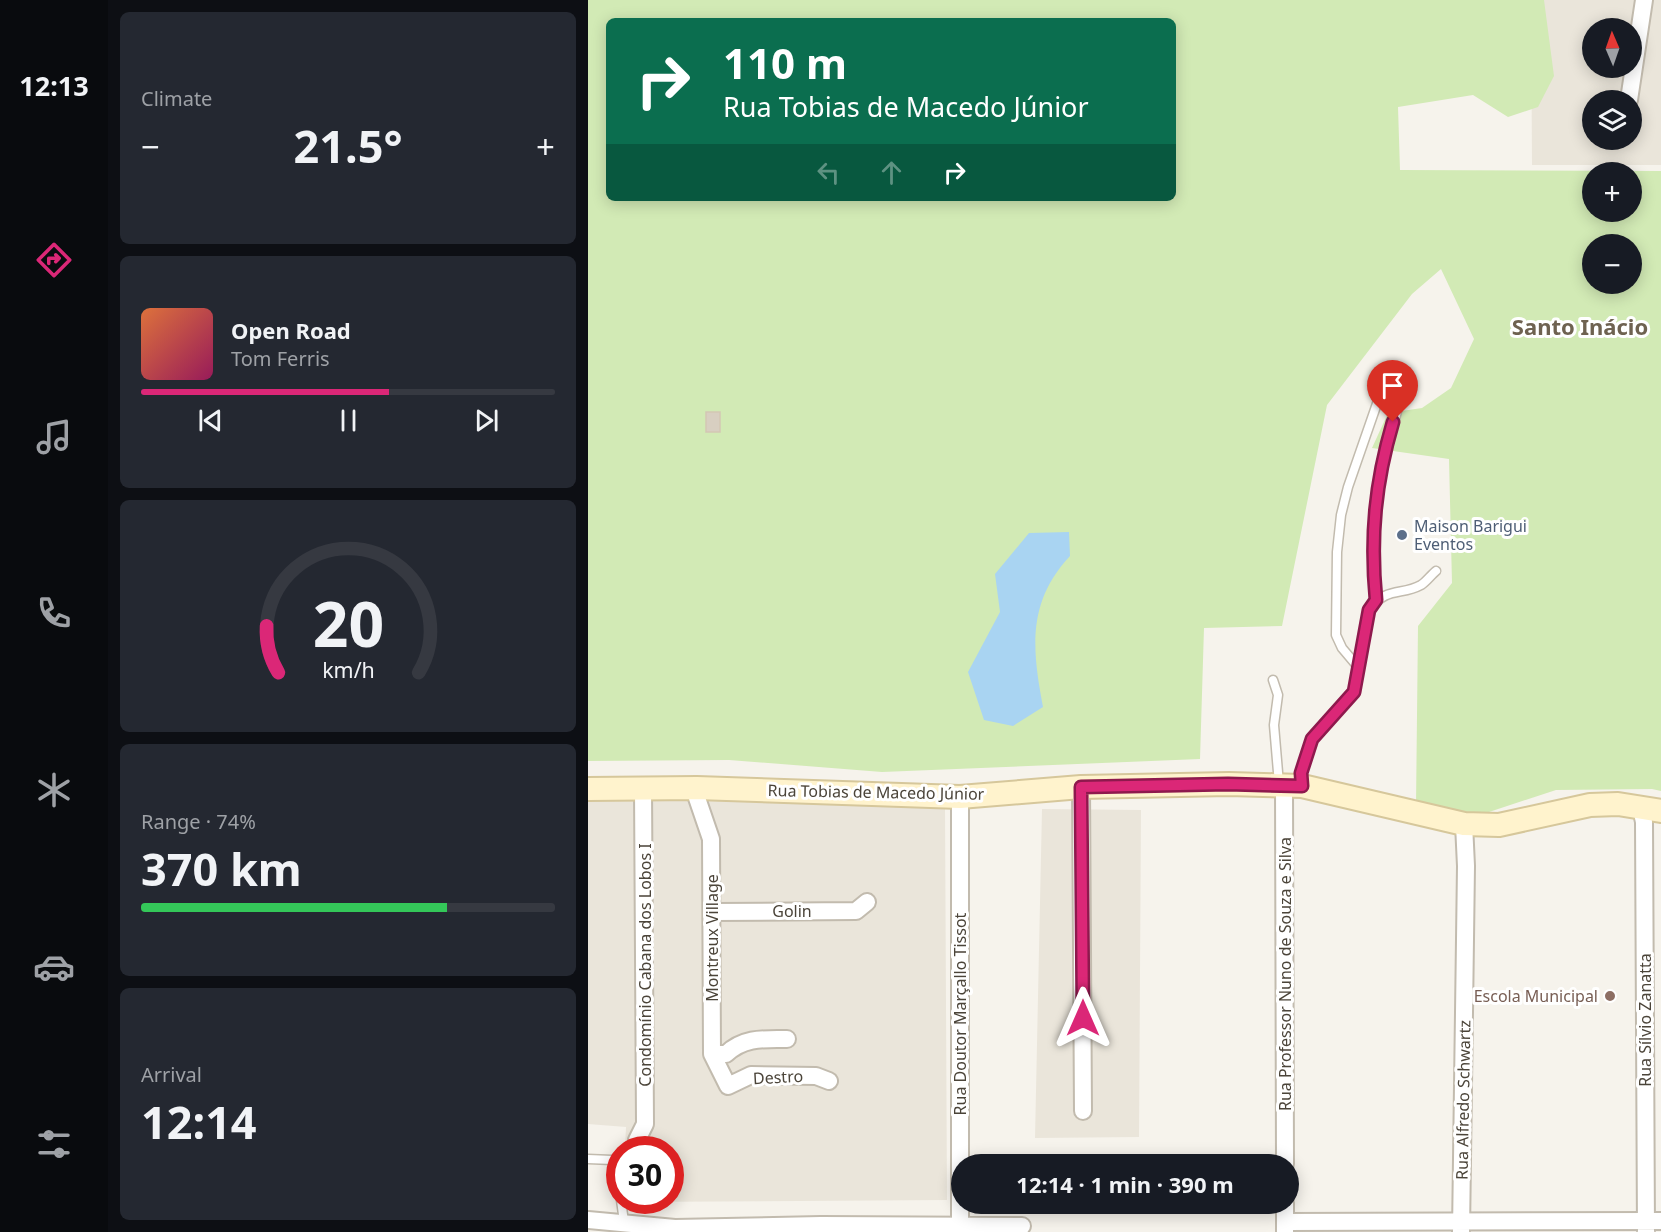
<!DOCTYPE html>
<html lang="en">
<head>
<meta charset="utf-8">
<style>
  body { margin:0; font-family:"Noto Sans",sans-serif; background:#242831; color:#f1f3f6; height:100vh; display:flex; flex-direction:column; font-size:22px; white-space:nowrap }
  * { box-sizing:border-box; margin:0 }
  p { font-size:20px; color:#9ea1a6 }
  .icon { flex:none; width:33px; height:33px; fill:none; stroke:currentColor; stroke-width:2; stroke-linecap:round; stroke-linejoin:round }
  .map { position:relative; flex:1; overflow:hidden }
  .details { display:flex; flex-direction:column; gap:12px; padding:12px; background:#0d0f14; width:480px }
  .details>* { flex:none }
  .top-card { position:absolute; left:18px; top:18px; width:570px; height:183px; border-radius:9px; box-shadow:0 3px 15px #0003; background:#0b6e4f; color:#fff; overflow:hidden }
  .needle { width:39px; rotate:358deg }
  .buttons { position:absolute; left:994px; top:18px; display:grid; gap:12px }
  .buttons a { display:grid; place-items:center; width:60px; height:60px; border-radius:50%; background:#171b24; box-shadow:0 3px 15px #0003; font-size:30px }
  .speed { position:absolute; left:18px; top:1136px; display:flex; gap:12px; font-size:30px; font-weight:700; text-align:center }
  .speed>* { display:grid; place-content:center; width:78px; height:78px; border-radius:50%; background:#171b24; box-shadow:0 3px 15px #0003; line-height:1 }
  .speed .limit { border:9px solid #d22; background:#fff; color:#111 }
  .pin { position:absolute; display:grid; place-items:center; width:51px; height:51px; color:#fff; margin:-62px -26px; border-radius:50% 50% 50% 0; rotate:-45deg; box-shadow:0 0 6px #0007 }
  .pin .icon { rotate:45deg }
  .me { position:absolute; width:66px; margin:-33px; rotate:0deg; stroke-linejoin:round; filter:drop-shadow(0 0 4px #0008) }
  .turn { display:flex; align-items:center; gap:21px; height:126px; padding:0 18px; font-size:27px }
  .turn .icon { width:78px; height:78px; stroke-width:2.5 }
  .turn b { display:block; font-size:42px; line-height:51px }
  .lanes { display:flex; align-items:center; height:57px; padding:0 18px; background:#0003; justify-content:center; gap:30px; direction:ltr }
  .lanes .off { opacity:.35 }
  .big { font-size:45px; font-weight:700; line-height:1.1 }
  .details .card { flex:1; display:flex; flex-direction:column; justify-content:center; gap:9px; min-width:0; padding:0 21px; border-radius:9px; background:#242831 }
  .details .dial { align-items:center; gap:0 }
  .dial svg { height:156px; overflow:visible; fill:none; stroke:#363941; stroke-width:7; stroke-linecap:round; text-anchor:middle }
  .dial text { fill:#f1f3f6; stroke:none }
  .song { display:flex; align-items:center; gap:18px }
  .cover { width:72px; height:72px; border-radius:9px; background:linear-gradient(135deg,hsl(20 70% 55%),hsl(330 70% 35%)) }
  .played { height:6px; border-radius:3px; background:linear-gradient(90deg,#db2777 60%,#363941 60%) }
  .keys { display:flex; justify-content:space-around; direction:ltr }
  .heat { display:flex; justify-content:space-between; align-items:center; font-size:33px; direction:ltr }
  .charge { height:9px; border-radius:4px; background:linear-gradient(90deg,#34c759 74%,#363941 0) }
  .trip { position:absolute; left:363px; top:1154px; width:348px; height:60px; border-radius:30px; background:#171b24; box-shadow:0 3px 15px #0003; font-weight:700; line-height:60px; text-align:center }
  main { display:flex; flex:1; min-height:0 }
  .tabs { display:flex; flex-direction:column; width:108px; justify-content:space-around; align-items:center; background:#090b0e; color:#9ea1a6 }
  .tabs .icon { width:42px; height:42px }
  .tabs .active { color:#db2777 }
  .tabs b { font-size:27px; color:#f1f3f6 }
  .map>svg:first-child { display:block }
  .residential { fill:#eae5da; fill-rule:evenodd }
  .green { fill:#d2eab5; fill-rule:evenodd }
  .water { fill:#a9d4f2 }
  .building { fill:#d8cfc1; stroke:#d3c7b4; stroke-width:1.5 }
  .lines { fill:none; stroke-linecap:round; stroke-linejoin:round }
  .lane-casing { stroke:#c2bbae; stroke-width:11 }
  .street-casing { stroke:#c2bbae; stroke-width:20 }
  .secondary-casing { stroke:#d6c79b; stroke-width:26 }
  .lane { stroke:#fff; stroke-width:8 }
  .street { stroke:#fff; stroke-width:16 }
  .secondary { stroke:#fff3cd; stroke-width:22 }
  .route-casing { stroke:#8e194d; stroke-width:15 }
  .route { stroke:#db2777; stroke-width:10 }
  .service-dot { fill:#5c6f8a; stroke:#fff; stroke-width:2 }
  .education-dot { fill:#8d6e63; stroke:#fff; stroke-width:2 }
  .labels { text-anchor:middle; stroke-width:6; stroke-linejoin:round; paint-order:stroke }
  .service-label { font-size:16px; fill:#4e5e75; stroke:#fff; text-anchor:start }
  .street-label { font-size:16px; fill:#4b4439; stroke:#fff }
  .education-label { font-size:16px; fill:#785e54; stroke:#fff; text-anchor:end }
  .district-label { font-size:22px; font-weight:bold; fill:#6e6250; stroke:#fff }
</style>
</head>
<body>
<main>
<nav class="tabs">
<b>12:13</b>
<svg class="icon active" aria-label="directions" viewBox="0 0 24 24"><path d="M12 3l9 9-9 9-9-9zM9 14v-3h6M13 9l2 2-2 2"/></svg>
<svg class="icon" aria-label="music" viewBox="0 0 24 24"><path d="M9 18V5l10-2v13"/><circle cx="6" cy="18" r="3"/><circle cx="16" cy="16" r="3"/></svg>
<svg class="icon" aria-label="phone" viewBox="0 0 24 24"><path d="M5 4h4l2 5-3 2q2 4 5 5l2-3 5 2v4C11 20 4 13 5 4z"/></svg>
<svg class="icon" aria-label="climate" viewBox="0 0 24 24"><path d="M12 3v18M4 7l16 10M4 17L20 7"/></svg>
<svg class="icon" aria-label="car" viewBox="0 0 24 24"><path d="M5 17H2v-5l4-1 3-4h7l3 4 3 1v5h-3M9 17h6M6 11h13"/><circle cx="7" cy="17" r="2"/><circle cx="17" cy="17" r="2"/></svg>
<svg class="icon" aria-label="filters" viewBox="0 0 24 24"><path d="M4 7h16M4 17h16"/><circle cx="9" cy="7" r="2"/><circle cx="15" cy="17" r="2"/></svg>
</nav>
<section class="details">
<div class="card"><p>Climate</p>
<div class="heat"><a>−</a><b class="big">21.5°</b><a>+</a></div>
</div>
<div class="card">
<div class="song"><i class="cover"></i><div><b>Open Road</b><p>Tom Ferris</p></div></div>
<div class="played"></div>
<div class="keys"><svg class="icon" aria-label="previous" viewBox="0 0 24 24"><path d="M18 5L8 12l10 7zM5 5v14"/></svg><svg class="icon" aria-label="pause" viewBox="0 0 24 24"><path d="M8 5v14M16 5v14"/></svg><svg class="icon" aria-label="next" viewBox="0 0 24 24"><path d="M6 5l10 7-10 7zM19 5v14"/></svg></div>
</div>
<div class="card dial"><svg viewBox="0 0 100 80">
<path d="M14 69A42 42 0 1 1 86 69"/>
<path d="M14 69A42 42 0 0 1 8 45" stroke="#db2777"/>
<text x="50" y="56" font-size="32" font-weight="700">20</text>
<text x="50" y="72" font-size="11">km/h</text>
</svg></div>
<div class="card"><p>Range · 74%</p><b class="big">370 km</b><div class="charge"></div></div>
<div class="card"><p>Arrival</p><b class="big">12:14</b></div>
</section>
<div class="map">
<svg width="1073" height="1232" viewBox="0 0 1073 1232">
  <rect width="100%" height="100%" fill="#f6f3ec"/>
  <!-- residential -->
  <path class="residential" d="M943,0H1073V165H944ZM1005,28H1044V68H1005ZM1005,100H1044V140H1005Z
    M0,797L357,807L359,1200L37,1202L82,1200V1149H37L38,1127L0,1124Z
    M454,809L553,810L551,1137L447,1138Z"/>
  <!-- green -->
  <path class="green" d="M0,0H956L966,76L950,107L920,117L885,95L810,107L812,170L1073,171V791L1064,789L968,790L895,814L828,806L830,626L864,583L861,459L784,448L800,413L834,408L863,388L886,339L853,269L824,294L739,405L694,626L616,628L612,759L294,772L141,760L0,761ZM21,21H585V198H21ZM1005,172H1044V212H1005ZM1005,244H1044V284H1005Z"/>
  <!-- water -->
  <path class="water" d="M481,532L482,556C439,602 444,649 455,707L425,726L396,720L380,672L412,612L407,574L441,533Z"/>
  <!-- building -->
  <path class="building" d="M118,412H132V432H118Z"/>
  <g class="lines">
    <!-- lane casing -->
    <g class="lane-casing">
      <path id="lane" d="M770,667L754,648L748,635L749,552L753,515L760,487L793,392L804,388L811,394L812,400L789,487L785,567L788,600
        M685,680L690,695L686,725L691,784
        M714,785L713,773L724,739L766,692L781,610C799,586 813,596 833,585C838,582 843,575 848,571
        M0,1159L24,1160L30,1168L32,1186
        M33,1200L36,1222"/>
    </g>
    <!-- street casing -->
    <g class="street-casing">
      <path id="street" d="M1041,100L1056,0
        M696,785L697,1164
        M493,787L495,1111
        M109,788V798L123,839L124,1054L140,1086L163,1075L228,1076L241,1081
        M372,797V1232
        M1053,808L1056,822L1058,1232
        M125,912L268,911L279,902
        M124,1054H138C156,1037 176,1039 199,1039
        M49,1140L57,1124L55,788
        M697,1203V1231
        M0,1220L87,1228L233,1225L434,1226
        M697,1222L1073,1221
        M873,1232L878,866L876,824"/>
    </g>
    <!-- secondary casing -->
    <g class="secondary-casing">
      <path id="secondary" d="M0,789L109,788L372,797L493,787L641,784L714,786L876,824L911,825L1002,805L1030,804L1073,811"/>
    </g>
    <!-- lane -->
    <use href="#lane" class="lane"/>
    <!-- street -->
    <use href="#street" class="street"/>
    <!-- secondary -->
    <use href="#secondary" class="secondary"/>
  </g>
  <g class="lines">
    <!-- route casing -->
    <g class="route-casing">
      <path id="route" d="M495,1018L493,787L640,784L714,786L713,773L724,739L766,692L781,610L788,600C782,537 787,483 805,422"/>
    </g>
    <!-- route -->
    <use href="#route" class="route"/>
  </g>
  <!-- markers -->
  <circle class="service-dot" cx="814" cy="535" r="6"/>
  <circle class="education-dot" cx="1022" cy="996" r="6"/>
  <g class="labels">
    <!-- service labels -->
    <g class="service-label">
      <text x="826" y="532">Maison Barigui<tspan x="826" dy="18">Eventos</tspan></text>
    </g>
    <!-- street labels -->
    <g class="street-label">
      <text transform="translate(288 792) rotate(1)" y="6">Rua Tobias de Macedo Júnior</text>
      <text x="204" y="917">Golin</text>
      <text transform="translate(124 938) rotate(-90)" y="6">Montreux Village</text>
      <text transform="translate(57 965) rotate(-90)" y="6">Condomínio Cabana dos Lobos I</text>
      <text transform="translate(697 974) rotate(-90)" y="6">Rua Professor Nuno de Souza e Silva</text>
      <text transform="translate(372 1014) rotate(-90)" y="6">Rua Doutor Marçallo Tissot</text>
      <text transform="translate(1057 1020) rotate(-90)" y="6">Rua Sílvio Zanatta</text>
      <text transform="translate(190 1077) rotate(-3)" y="6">Destro</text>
      <text transform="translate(875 1100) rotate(-89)" y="6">Rua Alfredo Schwartz</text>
    </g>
    <!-- education labels -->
    <g class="education-label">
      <text x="1010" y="1002">Escola Municipal</text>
    </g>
    <!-- district labels -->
    <g class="district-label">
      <text x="992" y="335">Santo Inácio</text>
    </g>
  </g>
</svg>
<div class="buttons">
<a><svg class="needle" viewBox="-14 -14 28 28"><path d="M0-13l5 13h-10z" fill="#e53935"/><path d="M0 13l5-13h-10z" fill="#9ea1a6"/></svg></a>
<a><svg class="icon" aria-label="layers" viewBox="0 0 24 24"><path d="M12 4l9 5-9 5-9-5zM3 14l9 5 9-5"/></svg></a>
<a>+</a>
<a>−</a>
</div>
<div class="speed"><div class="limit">30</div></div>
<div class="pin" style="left:805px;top:422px;background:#d93025"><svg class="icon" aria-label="arrive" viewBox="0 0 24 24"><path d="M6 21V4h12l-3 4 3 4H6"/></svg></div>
<svg class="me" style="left:495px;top:1018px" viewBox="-20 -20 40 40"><path d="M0-17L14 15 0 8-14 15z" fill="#db2777" stroke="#fff" stroke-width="4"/></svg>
<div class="trip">12:14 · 1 min · 390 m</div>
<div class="top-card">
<div class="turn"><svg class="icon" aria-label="right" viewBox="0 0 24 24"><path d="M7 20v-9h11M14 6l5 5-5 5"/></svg><div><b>110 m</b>Rua Tobias de Macedo Júnior</div></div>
<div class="lanes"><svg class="icon off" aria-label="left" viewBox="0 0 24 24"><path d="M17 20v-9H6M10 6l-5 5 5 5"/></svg><svg class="icon off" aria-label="ahead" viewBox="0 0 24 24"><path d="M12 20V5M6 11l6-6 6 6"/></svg><svg class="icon" aria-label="right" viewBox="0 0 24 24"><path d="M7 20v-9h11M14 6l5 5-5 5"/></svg></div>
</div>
</div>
</main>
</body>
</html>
